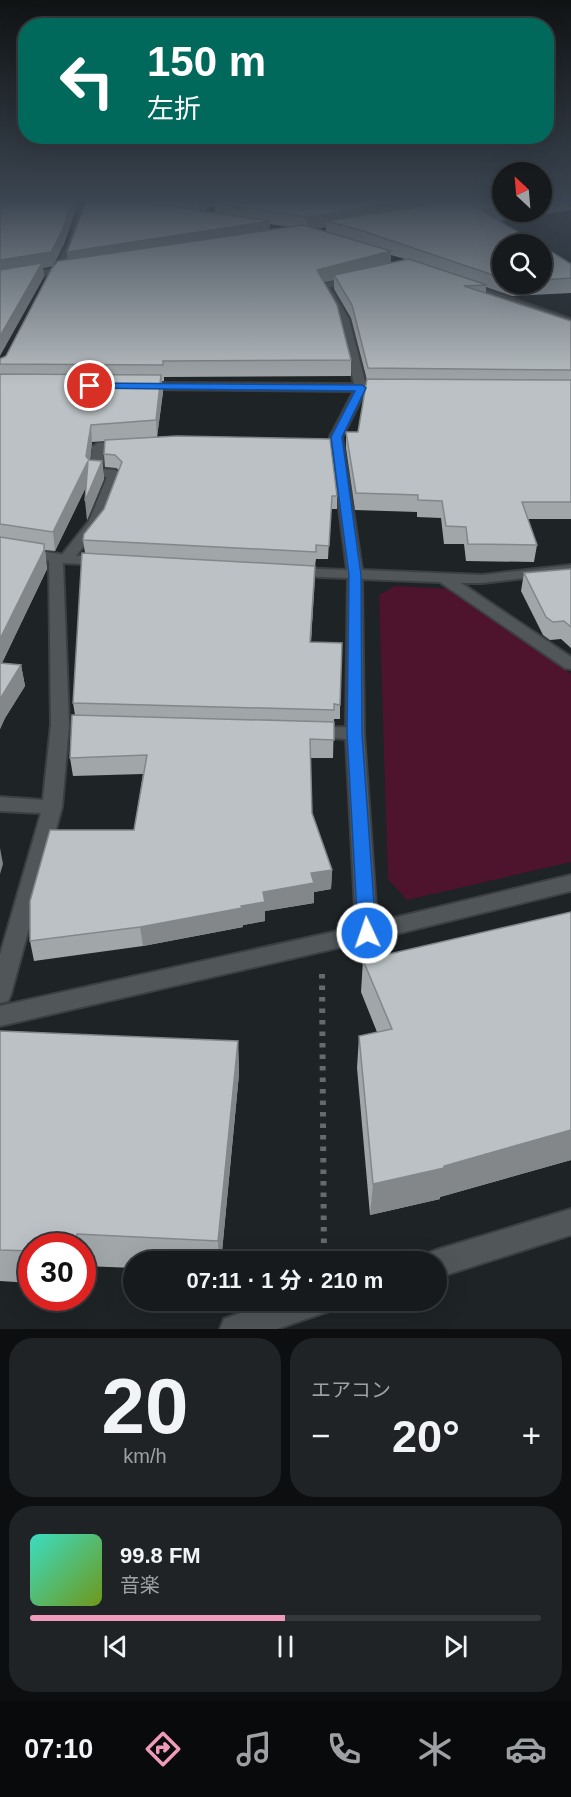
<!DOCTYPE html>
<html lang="ja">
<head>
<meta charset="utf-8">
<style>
  body { margin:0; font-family:Helvetica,"Noto Sans JP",sans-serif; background:#1f2325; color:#f1f3f6; height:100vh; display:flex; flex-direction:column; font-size:22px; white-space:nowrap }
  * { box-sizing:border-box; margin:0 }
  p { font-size:20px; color:#9ea1a3 }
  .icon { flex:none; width:33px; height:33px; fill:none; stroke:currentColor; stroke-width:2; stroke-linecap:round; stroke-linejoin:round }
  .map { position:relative; height:1329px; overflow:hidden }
  .details { display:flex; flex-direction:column; gap:9px; padding:9px; background:#0c0e0f; flex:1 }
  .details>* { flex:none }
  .top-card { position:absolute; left:18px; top:18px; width:536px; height:126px; border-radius:24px; box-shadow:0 6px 24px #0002,0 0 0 2px #35383b; background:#00695c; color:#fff; overflow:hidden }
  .needle { width:39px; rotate:334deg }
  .tools { position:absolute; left:492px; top:162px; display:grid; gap:12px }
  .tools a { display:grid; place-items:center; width:60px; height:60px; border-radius:50%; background:#161a1c; box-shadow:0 6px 24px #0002,0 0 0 2px #35383b; font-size:30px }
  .speed { position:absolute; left:18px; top:1233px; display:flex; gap:12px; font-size:30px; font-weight:700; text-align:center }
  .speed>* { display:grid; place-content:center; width:78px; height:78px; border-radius:50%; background:#161a1c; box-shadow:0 6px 24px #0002,0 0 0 2px #35383b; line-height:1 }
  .speed .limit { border:9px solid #d22; background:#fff; color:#111 }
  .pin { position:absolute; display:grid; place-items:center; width:51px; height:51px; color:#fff; margin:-26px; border:3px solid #fff; border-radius:50%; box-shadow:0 2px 6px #0007 }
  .me { position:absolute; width:66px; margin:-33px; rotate:357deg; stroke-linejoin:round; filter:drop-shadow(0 0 4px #0008) }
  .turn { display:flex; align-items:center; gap:21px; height:126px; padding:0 30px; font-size:27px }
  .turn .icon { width:78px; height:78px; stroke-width:2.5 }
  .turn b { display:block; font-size:42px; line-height:51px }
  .big { font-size:45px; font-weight:700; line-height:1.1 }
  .details .card { flex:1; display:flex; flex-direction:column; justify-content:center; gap:9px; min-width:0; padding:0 21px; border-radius:24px; background:#1f2325 }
  .details .dial { align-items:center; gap:0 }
  .dial b { font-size:78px; line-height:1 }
  .song { display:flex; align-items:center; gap:18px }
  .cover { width:72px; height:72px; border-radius:9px; background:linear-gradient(135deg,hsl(170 70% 55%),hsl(80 70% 35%)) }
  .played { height:6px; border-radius:3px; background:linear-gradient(90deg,#ef9ab8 50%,#35383b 50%) }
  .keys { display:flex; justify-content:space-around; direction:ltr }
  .heat { display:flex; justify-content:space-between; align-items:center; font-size:33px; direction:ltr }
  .details .tiles { flex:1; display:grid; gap:9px; grid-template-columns:1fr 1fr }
  .card:last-child { grid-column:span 2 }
  .trip { position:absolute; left:123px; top:1251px; width:324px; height:60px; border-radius:30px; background:#161a1c; box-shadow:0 6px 24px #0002,0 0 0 2px #35383b; font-weight:700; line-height:60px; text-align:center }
  .menu { display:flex; height:96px; justify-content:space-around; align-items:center; background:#090a0b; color:#9ea1a3 }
  .menu .icon { width:42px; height:42px }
  .menu .on { color:#ef9ab8 }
  .menu b { font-size:27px; color:#f1f3f6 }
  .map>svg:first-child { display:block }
  .green { fill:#4e132d }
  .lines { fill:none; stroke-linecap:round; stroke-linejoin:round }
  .service-casing { stroke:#3d4042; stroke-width:4 }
  .minor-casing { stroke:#3d4042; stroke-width:4 }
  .secondary-casing { stroke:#3d4042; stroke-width:4 }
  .path { stroke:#666a6c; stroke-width:6; stroke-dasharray:4.5 7; stroke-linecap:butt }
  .service { fill:#515759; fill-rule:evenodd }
  .minor { fill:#515759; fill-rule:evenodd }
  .secondary { fill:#515759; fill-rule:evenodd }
  .wall { fill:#a1a6a9; fill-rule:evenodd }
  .shaded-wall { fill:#838789 }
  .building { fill:#bbc1c4; stroke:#838789; stroke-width:1.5 }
  .route { fill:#1a73e8; stroke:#114b97; stroke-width:1.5 }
</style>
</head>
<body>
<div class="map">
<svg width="571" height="1329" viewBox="0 0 571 1329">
  <rect width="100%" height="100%" fill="#1e2325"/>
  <!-- green -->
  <path class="green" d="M395,586L452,589L571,674V862L407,900L388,879L379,595Z"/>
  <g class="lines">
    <!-- service casing -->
    <g class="service-casing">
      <path id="service" d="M127,441L133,445L131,448L104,450L103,469L115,470L121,474L103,522L71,562H61L59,559L61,556L89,521L107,477L91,476L90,473L92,447L98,443Z"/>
    </g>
    <!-- minor casing -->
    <g class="minor-casing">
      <path id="minor" d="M80,203L87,205C82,227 77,248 64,267H73V271L60,273L52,279L48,275L0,282V276L54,269L68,243Z
        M356,275L359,276V280L330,287L349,319L366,385L377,388L375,390L365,391L342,437L362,570L482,575L571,565V573L482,583H461L571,657V669L565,668L440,582L362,579L364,733L377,922L571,875V891L367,941L0,1026V1006L356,927L346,739L306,736L303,732L306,728L346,727L348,578L294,576L287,572L294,568L347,570L330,437L354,391L142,389L136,386L142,383L354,384L339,319L319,285Z
        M0,545L66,555L103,557L110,561L103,565L63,563L69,725L62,807L11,994L8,1001L0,1003V955L41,813L0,811V797L43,800L51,725L49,561L0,553Z
        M571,1209V1235L436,1278V1262H423L426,1254L436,1250Z
        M277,1300H336L332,1310L277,1329H220L224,1319Z"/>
    </g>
    <!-- secondary casing -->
    <g class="secondary-casing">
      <path id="secondary" d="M55,202L107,205L111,207L107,209L52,206V202Z
        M465,282L571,319V325L462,287V283Z"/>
    </g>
    <!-- path -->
    <path class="path" d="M322,974L324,1262"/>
    <!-- service -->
    <use href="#service" class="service"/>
    <!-- minor -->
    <use href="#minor" class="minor"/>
    <!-- secondary -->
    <use href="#secondary" class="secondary"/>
  </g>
  <!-- wall -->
  <path class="wall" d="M0,199H571V210L499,221L502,244V284H542V246L571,264V293L512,296L486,287V293L571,321V519H528L537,545L534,562L466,561L464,544H444L441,518L417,517V512L355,510L346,448V432H358L367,380L351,318L334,289V280L324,282L351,360V376L164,377V381H162L163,392L157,437L337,496V509H331L328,559H316L315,566L311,642L340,705V719H334L333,758H310L312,813L332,870L331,889L314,892V903L265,911V921L243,925V927L143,946L34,961L30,941L134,830L143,774L73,776L70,758L75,715L73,703L85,553L83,540L104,509L119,470L116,468L105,467L104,454L105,441L92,442L90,460L102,461L104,479L87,520L86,487L55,551L45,550L47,569L2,663L21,665L25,686L5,718L0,729V358L6,356L68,260L67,252L86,201H75L76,209L64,244L53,266L43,268L44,277ZM215,205V213L203,211ZM270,224L288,227L270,229ZM326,227V231L316,228ZM391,255L405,259L391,263Z
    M571,569V648L561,639L550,640L543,635L521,591L524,573Z
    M571,912V1160L440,1197V1199L370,1215L357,1068L359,1036L377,1032L361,992L363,960Z
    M0,1031L238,1041L239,1074L221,1262H134V1268L84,1266L82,1270V1246H32V1283L0,1281Z"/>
  <!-- shaded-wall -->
  <path class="shaded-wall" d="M73,199H75L76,209L64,244L53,266L43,268L44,277L0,356V260Z
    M200,199H227L214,203L215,205L199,213L198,200Z
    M415,199H492L326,221V227L307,230V217Z
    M558,199H571V210L480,223L481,210L502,207V212H542V202Z
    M270,221V233L68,264L67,252Z
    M391,251V265L334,275V280L317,284V270Z
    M161,375L163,392L157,437L156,420Z
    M91,425L92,442L89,469L90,479L55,551L53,532L86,456Z
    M102,461L104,479L87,520L85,501Z
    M44,544L47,569L0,667V639Z
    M315,566V579L310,657V642Z
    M21,665L25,686L5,718L0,729V699Z
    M0,848L3,864L0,874Z
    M332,870L331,889L314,892V903L265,911V921L243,925V927L143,946L140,927L241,906L263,892L311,873Z
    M238,1041L239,1074L221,1262H219L218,1241Z
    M571,1130V1160L440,1197V1199L370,1215L373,1184L444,1166Z
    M77,1234L80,1246H73Z"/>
  <!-- building -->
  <path class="building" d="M0,199H73L62,231L51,252L0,260Z
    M87,199L155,204L270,221L67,252Z
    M222,199H415L307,217L214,203Z
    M467,199H502V207L481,210L538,244H502V278L360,230L326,221Z
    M542,199H558L542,202Z
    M303,225L391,251L317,270L337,305L351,360L163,361V365L0,364V359L6,356L52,268L58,261Z
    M542,246L571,264V278L542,280Z
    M409,259L487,285L464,286L571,321V370L368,368L352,305L334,275Z
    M42,263L0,336V270Z
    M0,374L161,375L156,420L91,425L86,456L89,460L102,461L85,501L88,461L53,532L0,524Z
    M367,379L571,380V502H522L537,545L468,544L466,527L446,526L442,501L418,500V495L356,493L346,432H358Z
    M177,436L330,439L337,496H332L329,546L316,545V552L83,540L84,534L104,509L122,462L115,455L104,454L105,440Z
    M0,537L44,544V550L0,639Z
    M82,553L315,566L310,642L342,643L340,705L334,704V710L73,703Z
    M571,569V627L564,621L553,622L546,617L524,573Z
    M0,663L21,665L0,699Z
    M72,715L334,722V740L310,739L312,813L332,870L311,873L314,883L263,892L265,902L241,906L242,908L140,927L30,941V901L50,830H134L147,755L70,758Z
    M571,912V1130L444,1166V1168L373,1184L359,1036L392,1029L363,960Z
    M0,1031L238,1041L218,1241L77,1234L73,1246H32V1251L0,1250Z"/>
  <!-- sky -->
  <linearGradient id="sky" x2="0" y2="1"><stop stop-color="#101314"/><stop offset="0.52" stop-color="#3b4551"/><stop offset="1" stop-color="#3b4551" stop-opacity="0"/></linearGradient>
  <rect width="571" height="385" fill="url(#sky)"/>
  <!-- route -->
  <path class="route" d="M90,383L362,385L366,388L342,437L361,575L362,733L376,933L373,938L367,940L361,938L358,933L347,733L349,575L331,437L355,391L87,388V384Z"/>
</svg>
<div class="tools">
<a><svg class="needle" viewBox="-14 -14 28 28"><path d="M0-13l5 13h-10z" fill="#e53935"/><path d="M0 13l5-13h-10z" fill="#9ea1a3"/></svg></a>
<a><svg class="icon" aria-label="search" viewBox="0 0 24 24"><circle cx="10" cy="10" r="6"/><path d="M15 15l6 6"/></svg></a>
</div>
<div class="speed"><div class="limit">30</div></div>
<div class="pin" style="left:90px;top:386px;background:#d93025"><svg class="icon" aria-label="arrive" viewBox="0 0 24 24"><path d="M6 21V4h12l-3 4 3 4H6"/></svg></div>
<svg class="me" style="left:367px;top:933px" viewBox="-20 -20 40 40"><circle r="17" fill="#1a73e8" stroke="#fff" stroke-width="3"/><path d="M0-11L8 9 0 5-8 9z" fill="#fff"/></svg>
<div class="trip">07:11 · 1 分 · 210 m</div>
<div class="top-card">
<div class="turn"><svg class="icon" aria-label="left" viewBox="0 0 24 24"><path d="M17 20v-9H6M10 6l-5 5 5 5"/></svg><div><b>150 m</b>左折</div></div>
</div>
</div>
<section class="details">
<div class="tiles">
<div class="card dial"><b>20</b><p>km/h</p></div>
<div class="card"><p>エアコン</p>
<div class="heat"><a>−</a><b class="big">20°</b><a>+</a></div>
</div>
<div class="card">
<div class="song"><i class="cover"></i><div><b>99.8 FM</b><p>音楽</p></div></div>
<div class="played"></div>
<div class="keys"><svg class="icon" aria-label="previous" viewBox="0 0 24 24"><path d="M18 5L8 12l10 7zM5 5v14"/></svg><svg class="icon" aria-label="pause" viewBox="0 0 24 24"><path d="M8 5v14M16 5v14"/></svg><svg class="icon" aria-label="next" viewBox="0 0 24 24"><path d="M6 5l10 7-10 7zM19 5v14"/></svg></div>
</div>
</div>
</section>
<nav class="menu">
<b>07:10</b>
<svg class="icon on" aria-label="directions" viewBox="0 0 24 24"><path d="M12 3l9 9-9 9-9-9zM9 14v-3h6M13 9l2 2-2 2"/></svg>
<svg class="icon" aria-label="music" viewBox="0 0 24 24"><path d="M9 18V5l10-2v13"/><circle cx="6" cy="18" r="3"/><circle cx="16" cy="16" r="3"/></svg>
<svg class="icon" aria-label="phone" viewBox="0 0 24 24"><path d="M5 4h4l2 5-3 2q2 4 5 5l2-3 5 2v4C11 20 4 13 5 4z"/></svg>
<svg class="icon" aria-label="climate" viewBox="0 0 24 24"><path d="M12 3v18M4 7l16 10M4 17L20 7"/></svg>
<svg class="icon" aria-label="car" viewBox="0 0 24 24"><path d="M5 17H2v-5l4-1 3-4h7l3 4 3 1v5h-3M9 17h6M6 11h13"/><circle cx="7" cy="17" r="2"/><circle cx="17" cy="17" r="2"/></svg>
</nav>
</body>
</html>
